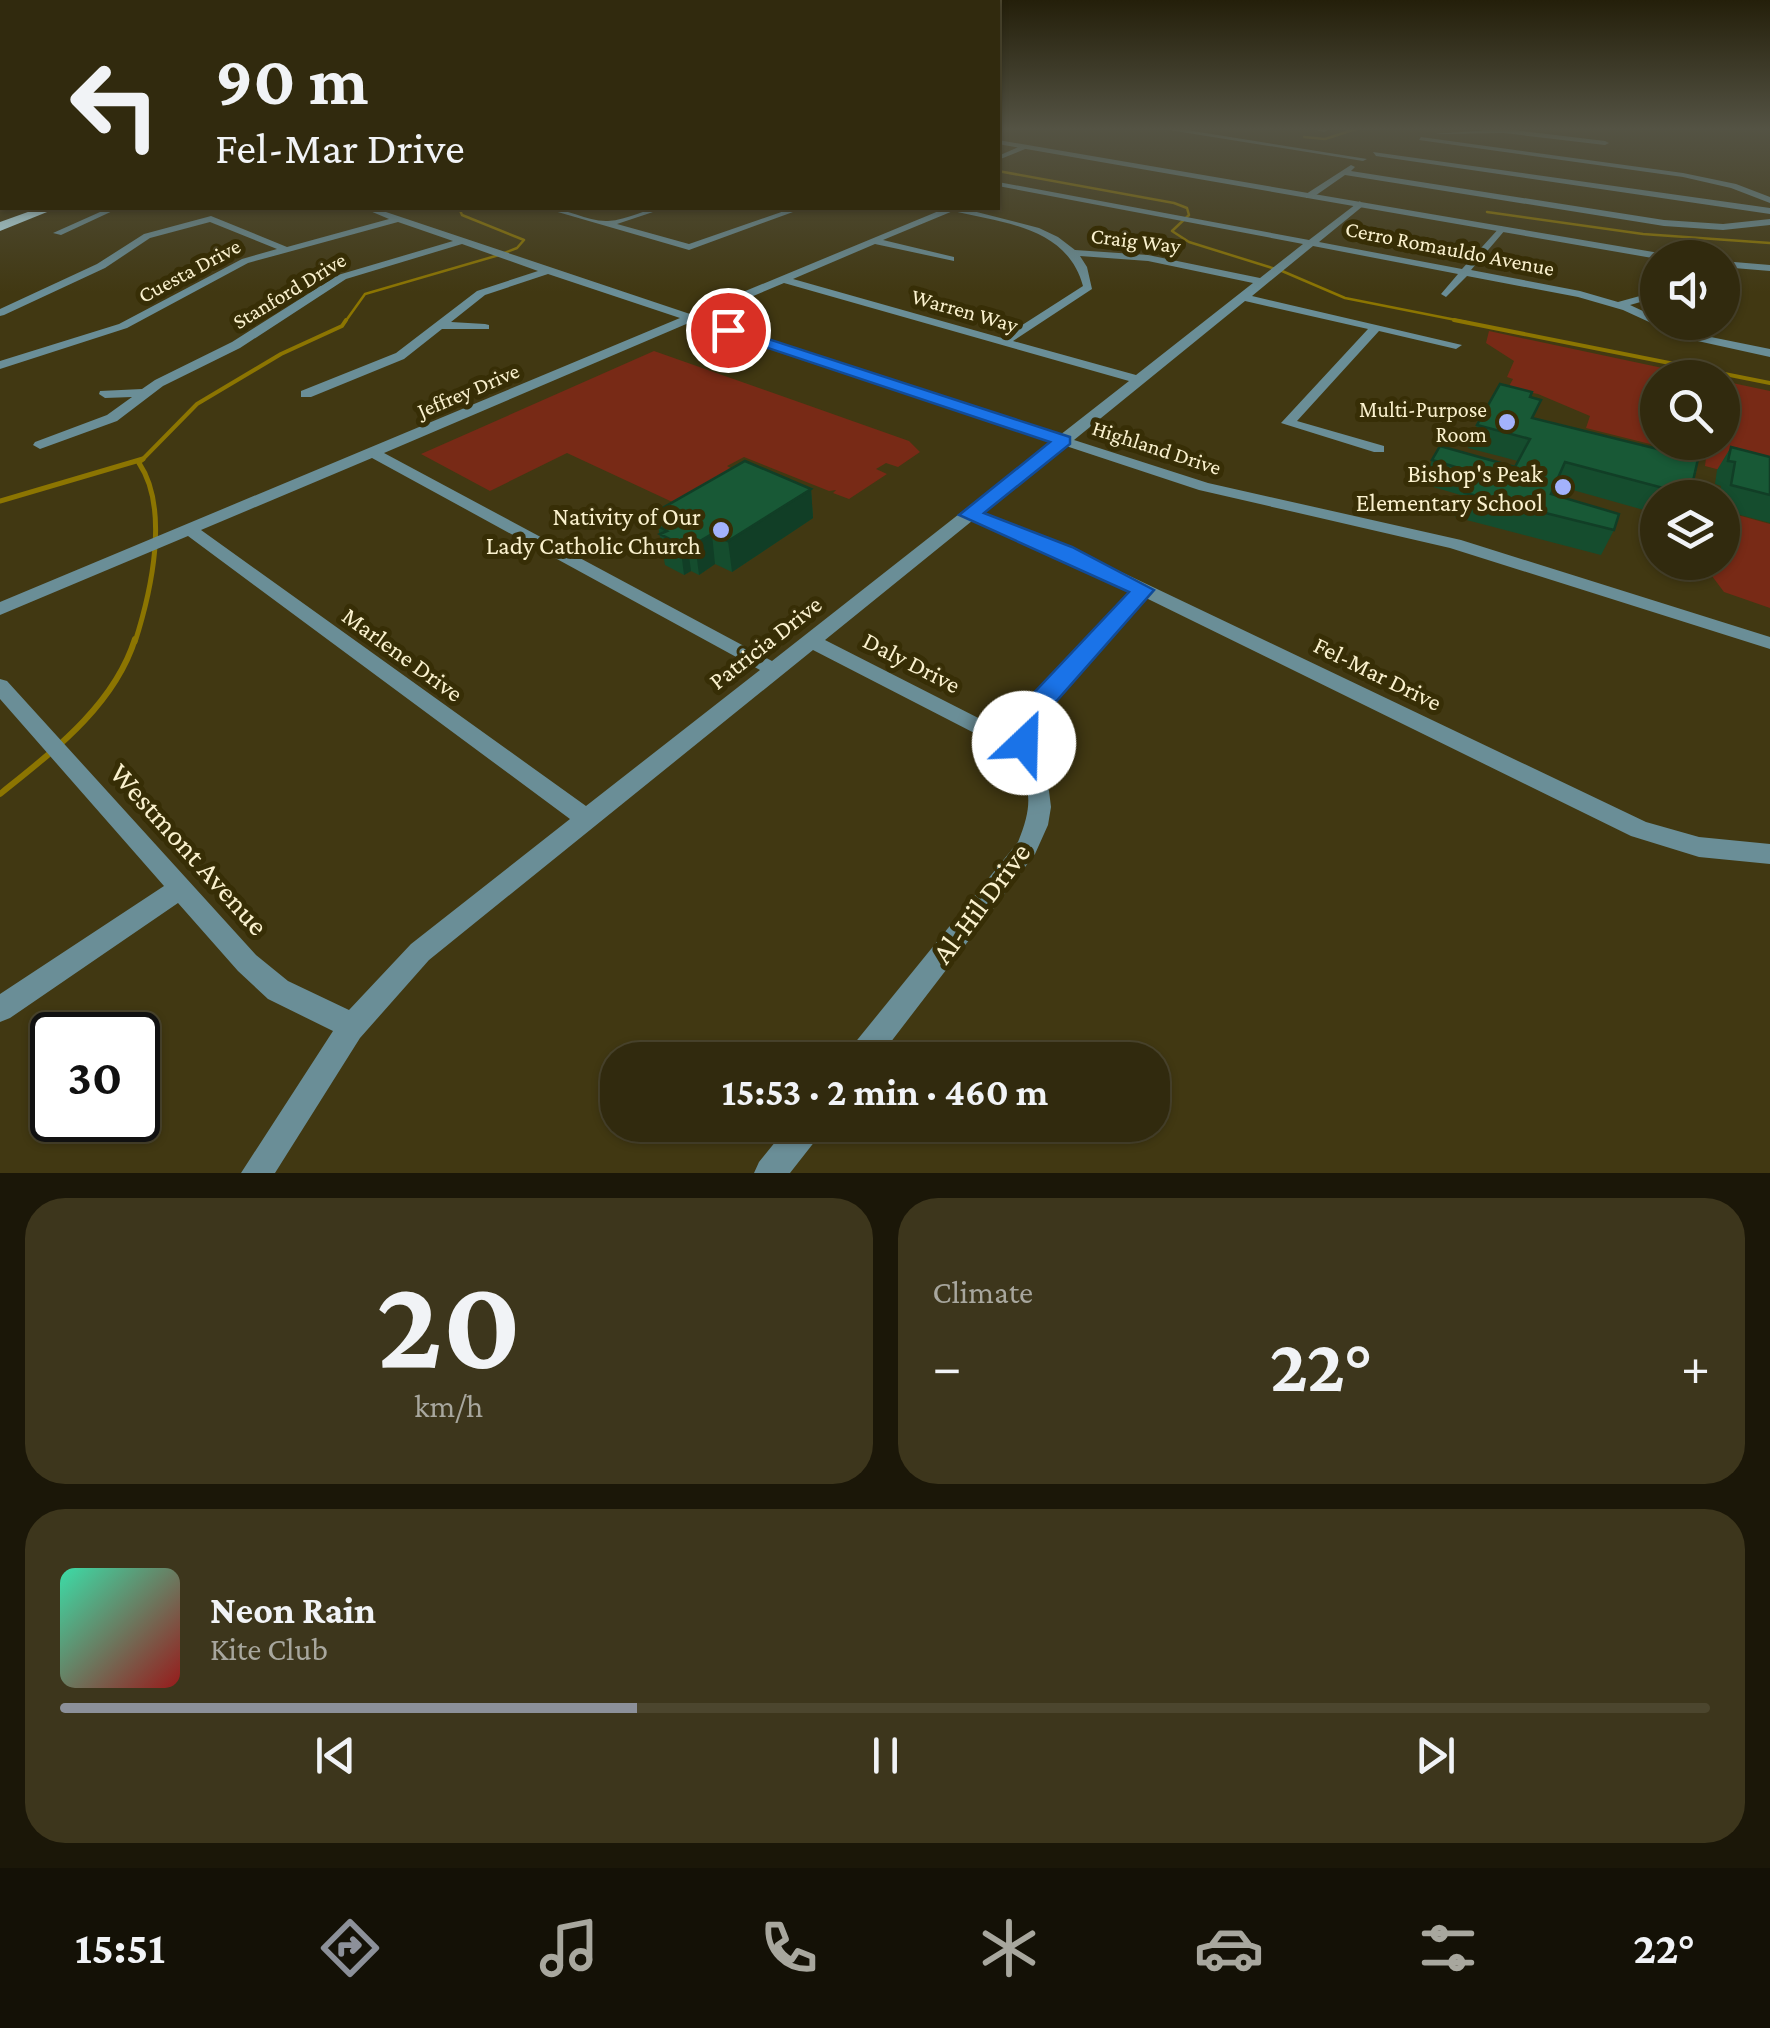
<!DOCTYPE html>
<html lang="en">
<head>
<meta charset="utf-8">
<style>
  body { margin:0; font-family:"Crimson Pro",serif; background:#3d361c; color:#f1f3f6; height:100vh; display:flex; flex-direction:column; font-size:38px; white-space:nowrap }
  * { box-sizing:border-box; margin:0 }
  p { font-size:32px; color:#a8a79e }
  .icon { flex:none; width:55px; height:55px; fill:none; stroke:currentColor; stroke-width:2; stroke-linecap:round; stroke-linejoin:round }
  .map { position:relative; height:1173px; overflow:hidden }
  .side { display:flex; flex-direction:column; gap:25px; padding:25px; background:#1b1708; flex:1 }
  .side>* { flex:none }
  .guide { position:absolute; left:0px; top:0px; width:1000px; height:210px; box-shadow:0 2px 8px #0004,0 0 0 2px #4c462e; background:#312a0e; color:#f1f3f6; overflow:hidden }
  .controls { position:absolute; left:1640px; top:240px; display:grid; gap:20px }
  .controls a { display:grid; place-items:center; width:100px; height:100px; border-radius:50%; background:#312a0e; box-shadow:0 2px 8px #0004,0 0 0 2px #4c462e; font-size:50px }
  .speed { position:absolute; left:30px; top:1012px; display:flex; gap:20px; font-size:50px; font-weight:700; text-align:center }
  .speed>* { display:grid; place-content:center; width:130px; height:130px; border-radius:50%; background:#312a0e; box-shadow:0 2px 8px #0004,0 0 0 2px #4c462e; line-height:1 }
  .speed .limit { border:5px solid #111; border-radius:15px; background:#fff; color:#111 }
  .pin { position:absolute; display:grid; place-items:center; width:85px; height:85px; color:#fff; margin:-42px; border:5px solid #fff; border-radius:50%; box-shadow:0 2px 10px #0007 }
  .me { position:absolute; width:110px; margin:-55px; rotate:24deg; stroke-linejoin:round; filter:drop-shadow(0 0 8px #0008) }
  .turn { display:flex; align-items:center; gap:35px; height:210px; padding:0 50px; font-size:45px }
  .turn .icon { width:130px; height:130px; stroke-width:2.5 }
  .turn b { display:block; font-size:70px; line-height:85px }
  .big { font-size:75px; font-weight:700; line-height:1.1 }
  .side .widget { flex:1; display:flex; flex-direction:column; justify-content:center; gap:15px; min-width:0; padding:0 35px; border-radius:40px; background:#3d361c }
  .side .dial { align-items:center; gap:0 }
  .dial b { font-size:130px; line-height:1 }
  .song { display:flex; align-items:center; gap:30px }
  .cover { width:120px; height:120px; border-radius:15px; background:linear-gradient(135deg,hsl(160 70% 55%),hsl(0 70% 35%)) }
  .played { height:10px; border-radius:5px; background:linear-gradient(90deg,#8c9099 35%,#4c462e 35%) }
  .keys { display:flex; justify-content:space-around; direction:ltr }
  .heat { display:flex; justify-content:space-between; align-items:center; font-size:55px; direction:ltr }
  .side .tiles { flex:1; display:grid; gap:25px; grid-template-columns:1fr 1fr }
  .widget:last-child { grid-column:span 2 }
  .trip { position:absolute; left:600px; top:1042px; width:570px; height:100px; border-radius:40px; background:#312a0e; box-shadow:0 2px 8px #0004,0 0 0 2px #4c462e; font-weight:700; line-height:100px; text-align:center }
  .dock { display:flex; height:160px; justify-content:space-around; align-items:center; background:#141106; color:#a8a79e }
  .dock .icon { width:70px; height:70px }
  .dock .selected { color:#8c9099 }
  .dock b { font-size:45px; color:#f1f3f6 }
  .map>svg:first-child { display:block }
  .green { fill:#782a16 }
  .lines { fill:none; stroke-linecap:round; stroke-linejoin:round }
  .stream-far3 { stroke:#8c7501; stroke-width:2.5 }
  .stream-far2 { stroke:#8c7501; stroke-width:4 }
  .stream-far1 { stroke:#8c7501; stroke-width:5 }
  .stream { stroke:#8c7501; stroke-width:6 }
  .minor { fill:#6a8e97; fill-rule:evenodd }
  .tertiary { fill:#6a8e97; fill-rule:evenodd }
  .trunk { fill:#bfedf9; fill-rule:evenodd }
  .wall { fill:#154d2e }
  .shaded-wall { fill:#113e26 }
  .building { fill:#185936; stroke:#113e26; stroke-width:2.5 }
  .route { fill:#1a73e8; stroke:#114b97; stroke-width:2.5 }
  .poi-dot { fill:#a3b2fc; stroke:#372e06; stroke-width:4 }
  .labels { text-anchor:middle; stroke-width:10; stroke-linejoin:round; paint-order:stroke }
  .far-street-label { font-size:22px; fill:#faf1ce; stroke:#372e06 }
  .far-poi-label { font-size:22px; fill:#faf1ce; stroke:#372e06; text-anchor:end }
  .poi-label { font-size:25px; fill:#faf1ce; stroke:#372e06; text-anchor:end }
  .street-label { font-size:25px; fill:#faf1ce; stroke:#372e06 }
  .near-street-label { font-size:30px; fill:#faf1ce; stroke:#372e06 }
</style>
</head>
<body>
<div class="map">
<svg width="1770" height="1173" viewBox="0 0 1770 1173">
  <rect width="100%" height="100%" fill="#413812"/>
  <!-- green -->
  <path class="green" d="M1489,331L1705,377L1658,378V442H1722L1723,381L1770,391V483L1705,466L1706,458L1586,428L1590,416L1538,394L1508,388L1513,379L1507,377L1514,361L1486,343Z
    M654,351L909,441L920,452L898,467L886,463L876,469L887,474L849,499L833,493L836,490L829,491L744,457L727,466L738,472L681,506L567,453L490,491L421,454Z
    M1723,511L1770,524V608L1724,592L1706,568L1688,563L1722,562Z"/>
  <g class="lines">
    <!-- stream-far3 -->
    <path class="stream-far3" d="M1304,137L1325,139L1356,129
      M998,171L1174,203L1187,208L1189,215L1172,231L1189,242L1282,271L1345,298L1466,322
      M1487,212L1643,234L1770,243
      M345,322L365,294L499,255L517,248L524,240L462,215L459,208"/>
    <!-- stream-far2 -->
    <path class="stream-far2" d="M1454,320L1770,383
      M140,462L197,404L281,354L342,326L346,320"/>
    <!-- stream-far1 -->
    <path class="stream-far1" d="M0,501L143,459
      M135,642C151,592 170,509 139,463"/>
    <!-- stream -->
    <path class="stream" d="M0,794C52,752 114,706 135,639"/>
    <!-- minor -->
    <path class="minor" d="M1163,129H1180L1367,159L1363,161Z
      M1314,129H1327V130L1324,132Z
      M1505,129L1605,141L1609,143L1605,145L1504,133L1433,134Z
      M1421,137L1683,173L1736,184L1770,197V203L1731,188L1683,177L1419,140Z
      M1023,145L1030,147L998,160V156Z
      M1373,152L1770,208V214L1376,156Z
      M1351,165L1355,167L1351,171L1664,220L1723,224L1770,219V225L1723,230L1664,226L1345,175L1312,198H1306V194Z
      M998,182L1309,240L1360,201L1363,206L1319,242L1462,269L1501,226L1506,229L1471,270L1580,291L1618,302L1658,291V297L1630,305L1658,318V322H1668L1691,333L1770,349V357L1684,338L1623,310L1578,297L1467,276L1446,297L1441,294L1458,274L1313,246L1252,296L1462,345L1456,349L1379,331L1297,421L1384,446V452H1374L1281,423L1368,329L1245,301L1074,440L1208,483L1461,540L1770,637V649L1450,548L1199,490L1066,446L982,514L1071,548L1646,822L1699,837L1770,844V864L1699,857L1631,836L1146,598L1040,719L1037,751L1049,791L1051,807L1048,825L1035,854L877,1060H845L849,1050L1018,842C1040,790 1026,769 984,738L813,650L429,960L360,1038L275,1173H241L333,1031L268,999L238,971L178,903L10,1018L0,1022V994L164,886L0,699V679L7,681L256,955L288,981L349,1010L411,944L570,819L188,536L0,615V602L680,318L548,274L485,295L451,322L485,324L489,325V329H442L404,359L311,397H301V391L396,353L477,291L538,271L462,244L346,279L240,348L163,386L117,421L40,449L33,445L35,442L107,415L132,397L105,398L99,394L100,391L142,389L155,380L232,342L338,275L453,241L398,222L248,263L127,328L0,369V361L119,324L242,259L277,249L210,222L150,238L105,268L4,315L0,316V309L97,264L144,234L211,216L287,247L389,219L363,208H374L690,314L946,208H961L1039,228L1058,237L1075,250L1148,255L1260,278L1303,244L998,186ZM953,211C1004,223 1067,227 1083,286L1002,338L793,279L875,244L954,261V257L883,240ZM1080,256L1148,261L1253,283L1136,375L1013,341L1092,289L1087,267ZM784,283L1129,381L1060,435L701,318ZM691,322L1052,441L772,661L384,453ZM372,458L760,670L586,806L201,530ZM972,521L1059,556L1132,591L1023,712L1015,739L998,728L825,640Z
      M109,208H119L61,235L53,233Z
      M544,208C566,207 587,222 608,221C628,220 645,208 665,208L617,224L689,244L793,208H804L689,250Z
      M789,1125H823L819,1136L790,1173H754L759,1162Z"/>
    <!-- tertiary -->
    <path class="tertiary" d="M0,130H2V135H0Z
      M998,140L1671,255L1676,258L1658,259L998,144Z
      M1722,261L1770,265V271L1722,267Z"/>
    <!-- trunk -->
    <path class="trunk" d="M39,208H57L0,231V222Z"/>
  </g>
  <!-- wall -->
  <path class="wall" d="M1530,397L1533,418L1693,481L1697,497L1658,498V514L1555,485L1551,494L1614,530L1601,555L1455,517L1464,496L1423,484L1432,460L1515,467L1518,461L1468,448L1477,425Z
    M1731,447L1770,457V523L1722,510V498H1719L1721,486L1715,484L1717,470Z
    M811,489L813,518L732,572L715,564L699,575L691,571L684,575L665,565L658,526L661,524L659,510Z"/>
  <!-- shaded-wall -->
  <path class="shaded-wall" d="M811,489L813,518L732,572L728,541Z
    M712,534L715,564L699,575L695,544Z
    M687,540L691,571L684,575L680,544Z"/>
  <!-- building -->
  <path class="building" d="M1500,384L1532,392L1530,397L1541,400L1532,418L1698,459L1693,481L1700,482L1697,497L1565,462L1551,494L1619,514L1614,530L1465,493L1476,473L1432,460L1440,446L1515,467L1530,439L1477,425Z
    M1731,447L1770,457V495L1731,485L1735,462L1728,461Z
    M745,461L811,489L728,541L712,534L695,544L687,540L680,544L660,534L667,531L658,526L674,516L659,510Z"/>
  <!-- sky -->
  <linearGradient id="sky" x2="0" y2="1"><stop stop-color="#241f0a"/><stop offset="0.44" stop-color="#545344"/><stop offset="1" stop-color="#545344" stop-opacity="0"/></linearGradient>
  <rect width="1770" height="293" fill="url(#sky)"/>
  <!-- route -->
  <path class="route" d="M728,326L1070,437V444L984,513L1072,547L1154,590L1047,712L1034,750H1014L1010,743L1016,717L1028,699L1129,592L959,515L1050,442L723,333L721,330Z"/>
  <!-- markers -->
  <g class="poi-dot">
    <circle cx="1507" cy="422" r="10"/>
    <circle cx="1563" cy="487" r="10"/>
    <circle cx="721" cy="530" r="10"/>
  </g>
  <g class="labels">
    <!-- far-street labels -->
    <g class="far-street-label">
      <text transform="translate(1136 240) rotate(7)" y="8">Craig Way</text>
      <text transform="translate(1450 248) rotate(11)" y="8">Cerro Romauldo Avenue</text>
      <text transform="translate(189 270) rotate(-28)" y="8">Cuesta Drive</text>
      <text transform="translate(289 290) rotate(-31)" y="8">Stanford Drive</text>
      <text transform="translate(965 310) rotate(16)" y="8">Warren Way</text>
      <text transform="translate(468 390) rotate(-23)" y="8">Jeffrey Drive</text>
      <text transform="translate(1157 447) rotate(18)" y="8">Highland Drive</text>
    </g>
    <!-- far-poi labels -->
    <g class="far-poi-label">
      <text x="1487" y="417">Multi-Purpose<tspan x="1487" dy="25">Room</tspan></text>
    </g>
    <!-- poi labels -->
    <g class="poi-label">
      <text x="1543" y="482">Bishop's Peak<tspan x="1543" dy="29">Elementary School</tspan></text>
      <text x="701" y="525">Nativity of Our<tspan x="701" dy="29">Lady Catholic Church</tspan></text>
    </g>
    <!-- street labels -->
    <g class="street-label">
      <text transform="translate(765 642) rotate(-38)" y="9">Patricia Drive</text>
      <text transform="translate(403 654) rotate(36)" y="9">Marlene Drive</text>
      <text transform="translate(912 662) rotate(27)" y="9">Daly Drive</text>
      <text transform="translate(1378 673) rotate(26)" y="9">Fel-Mar Drive</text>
    </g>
    <!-- near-street labels -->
    <g class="near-street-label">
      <text transform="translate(189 849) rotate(48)" y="10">Westmont Avenue</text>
      <text transform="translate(981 903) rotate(-53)" y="10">Al-Hil Drive</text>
    </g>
  </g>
</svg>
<div class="controls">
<a><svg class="icon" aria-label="sound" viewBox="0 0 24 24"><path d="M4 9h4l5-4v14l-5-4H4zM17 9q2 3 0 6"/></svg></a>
<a><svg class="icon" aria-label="search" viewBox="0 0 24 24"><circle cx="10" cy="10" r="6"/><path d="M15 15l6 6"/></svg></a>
<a><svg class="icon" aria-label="layers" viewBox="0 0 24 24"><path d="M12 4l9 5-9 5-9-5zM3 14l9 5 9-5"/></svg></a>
</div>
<div class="speed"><div class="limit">30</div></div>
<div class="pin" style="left:728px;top:330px;background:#d93025"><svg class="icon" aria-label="arrive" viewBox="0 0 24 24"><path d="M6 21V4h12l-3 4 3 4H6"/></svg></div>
<svg class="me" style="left:1024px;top:743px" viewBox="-20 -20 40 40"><circle r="19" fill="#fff"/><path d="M0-13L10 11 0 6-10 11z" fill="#1a73e8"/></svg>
<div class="trip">15:53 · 2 min · 460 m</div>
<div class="guide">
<div class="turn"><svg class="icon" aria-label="left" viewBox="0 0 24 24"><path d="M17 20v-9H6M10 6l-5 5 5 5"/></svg><div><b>90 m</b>Fel-Mar Drive</div></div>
</div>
</div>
<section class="side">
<div class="tiles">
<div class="widget dial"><b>20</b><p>km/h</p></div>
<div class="widget"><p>Climate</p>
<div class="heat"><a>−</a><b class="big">22°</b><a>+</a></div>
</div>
<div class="widget">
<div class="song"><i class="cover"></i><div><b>Neon Rain</b><p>Kite Club</p></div></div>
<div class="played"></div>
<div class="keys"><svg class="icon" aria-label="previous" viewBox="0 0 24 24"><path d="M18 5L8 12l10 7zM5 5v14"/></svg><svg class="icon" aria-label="pause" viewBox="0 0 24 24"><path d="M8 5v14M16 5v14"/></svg><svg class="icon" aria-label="next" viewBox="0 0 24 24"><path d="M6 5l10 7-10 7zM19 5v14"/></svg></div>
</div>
</div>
</section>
<nav class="dock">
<b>15:51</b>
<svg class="icon selected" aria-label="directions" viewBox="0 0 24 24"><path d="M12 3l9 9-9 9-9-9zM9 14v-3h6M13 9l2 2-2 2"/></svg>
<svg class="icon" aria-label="music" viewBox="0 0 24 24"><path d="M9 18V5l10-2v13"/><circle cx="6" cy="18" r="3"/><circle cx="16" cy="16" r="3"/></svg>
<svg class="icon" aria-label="phone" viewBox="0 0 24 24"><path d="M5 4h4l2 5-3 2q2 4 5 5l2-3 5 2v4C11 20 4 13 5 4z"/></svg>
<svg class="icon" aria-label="climate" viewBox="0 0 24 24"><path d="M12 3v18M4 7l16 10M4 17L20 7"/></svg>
<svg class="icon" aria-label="car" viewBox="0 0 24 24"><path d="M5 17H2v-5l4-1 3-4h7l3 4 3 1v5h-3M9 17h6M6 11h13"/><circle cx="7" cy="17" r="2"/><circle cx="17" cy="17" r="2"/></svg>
<svg class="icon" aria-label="filters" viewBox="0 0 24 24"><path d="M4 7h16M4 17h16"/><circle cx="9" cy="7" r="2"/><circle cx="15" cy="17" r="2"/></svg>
<b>22°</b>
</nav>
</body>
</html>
